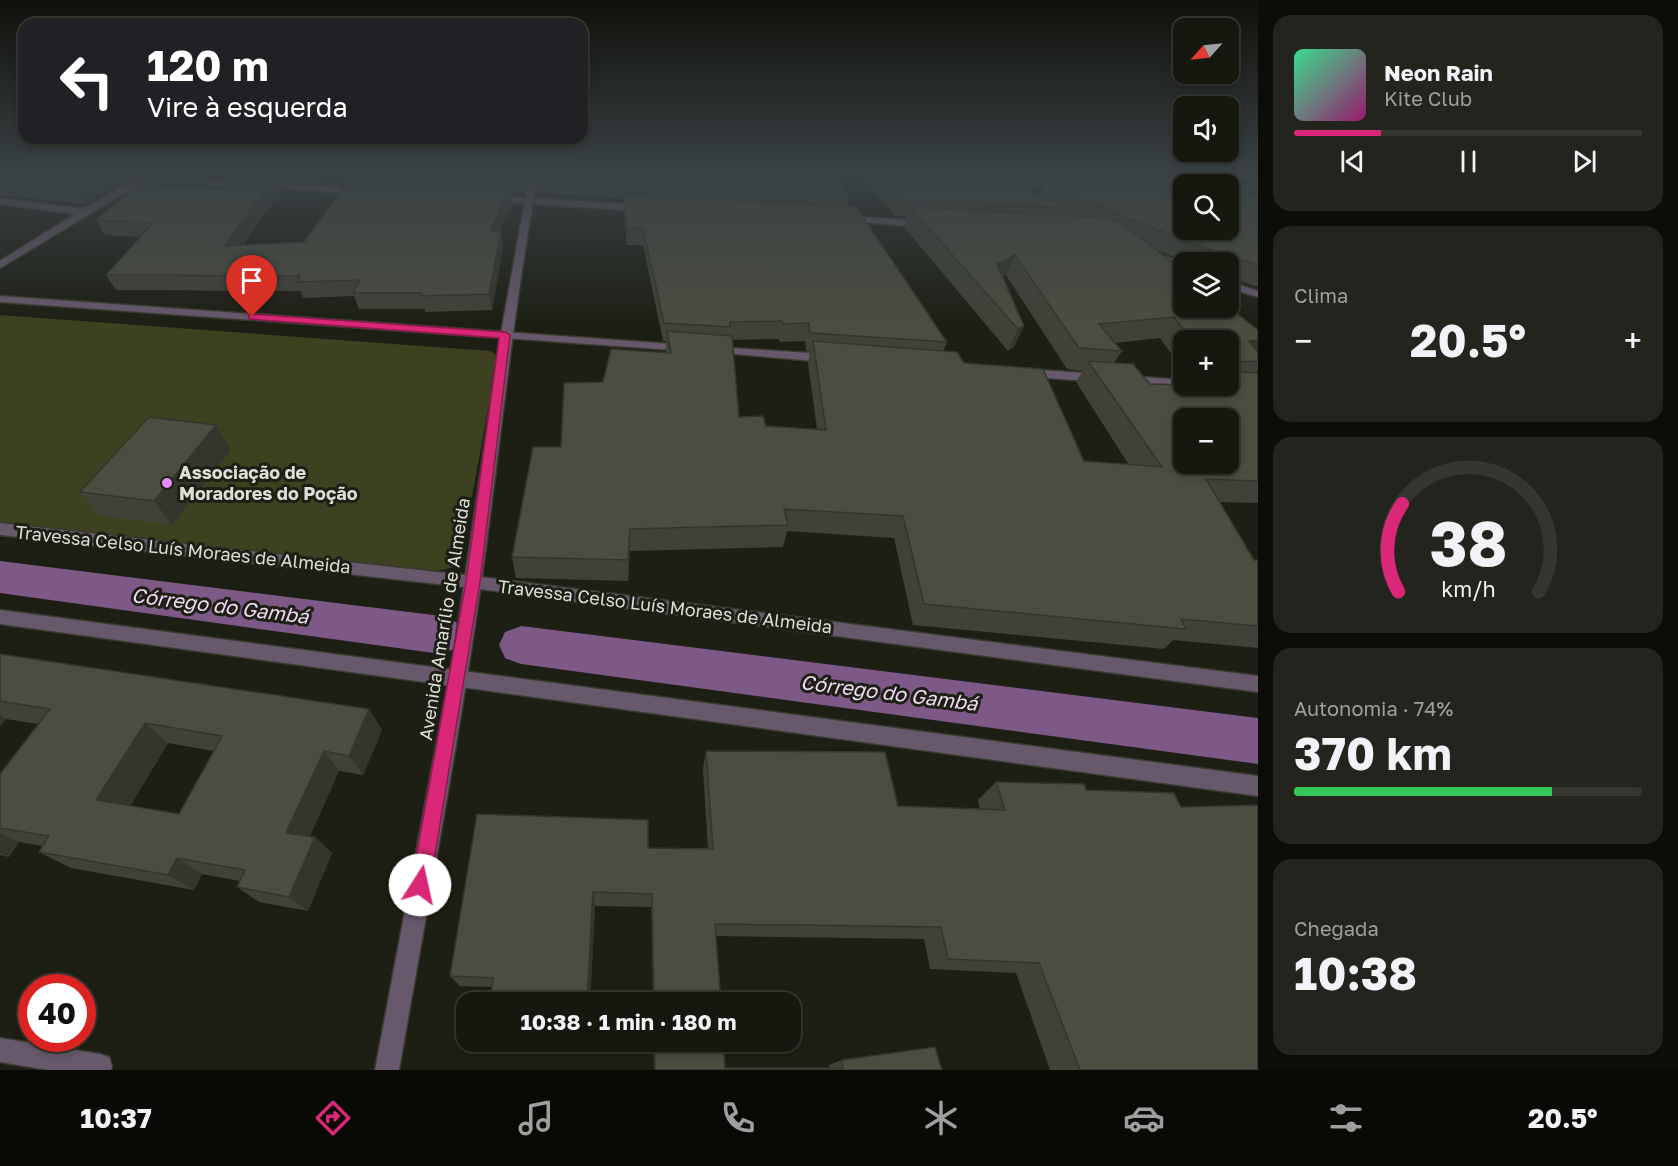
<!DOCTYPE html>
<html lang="pt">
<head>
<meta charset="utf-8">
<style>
  body { margin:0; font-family:"Golos Text",sans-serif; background:#23241d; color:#f1f3f6; height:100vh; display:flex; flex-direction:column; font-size:22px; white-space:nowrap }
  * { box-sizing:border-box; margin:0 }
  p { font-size:20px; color:#9e9f9e }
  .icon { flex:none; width:33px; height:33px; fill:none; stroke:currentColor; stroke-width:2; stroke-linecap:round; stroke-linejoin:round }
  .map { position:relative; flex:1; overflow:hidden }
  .details { display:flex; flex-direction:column; gap:15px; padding:15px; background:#0c0d08; width:420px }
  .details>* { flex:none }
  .banner { position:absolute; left:18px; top:18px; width:570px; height:126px; border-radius:18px; box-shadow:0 3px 9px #0003,0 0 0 2px #35362f; background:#202124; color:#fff; overflow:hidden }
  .needle { width:39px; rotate:243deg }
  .tools { position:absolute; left:1173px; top:18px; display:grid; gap:12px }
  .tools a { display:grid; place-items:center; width:66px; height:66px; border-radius:12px; background:#16170f; box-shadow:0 3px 9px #0003,0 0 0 2px #35362f; font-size:30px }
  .speed { position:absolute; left:18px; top:974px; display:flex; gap:12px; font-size:30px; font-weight:700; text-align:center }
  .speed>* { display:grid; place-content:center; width:78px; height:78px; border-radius:50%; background:#16170f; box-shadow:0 3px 9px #0003,0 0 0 2px #35362f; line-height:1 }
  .speed .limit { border:9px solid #d22; background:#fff; color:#111 }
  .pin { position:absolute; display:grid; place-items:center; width:51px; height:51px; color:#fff; margin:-62px -26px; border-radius:50% 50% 50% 0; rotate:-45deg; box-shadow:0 0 6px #0007 }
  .pin .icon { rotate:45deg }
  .me { position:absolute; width:66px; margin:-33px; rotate:10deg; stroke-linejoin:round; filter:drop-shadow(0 0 4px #0008) }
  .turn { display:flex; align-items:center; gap:21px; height:126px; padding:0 30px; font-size:27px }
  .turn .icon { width:78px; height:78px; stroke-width:2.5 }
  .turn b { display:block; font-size:42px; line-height:51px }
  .big { font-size:45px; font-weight:700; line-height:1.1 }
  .details .tile { flex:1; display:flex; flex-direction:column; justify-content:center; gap:9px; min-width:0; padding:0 21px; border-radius:18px; background:#23241d }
  .details .dial { align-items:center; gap:0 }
  .dial svg { height:156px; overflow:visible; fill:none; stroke:#35362f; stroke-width:7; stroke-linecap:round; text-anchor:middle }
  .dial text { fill:#f1f3f6; stroke:none }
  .song { display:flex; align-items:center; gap:18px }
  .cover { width:72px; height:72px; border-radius:9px; background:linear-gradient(135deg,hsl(150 70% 55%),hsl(320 70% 35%)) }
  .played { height:6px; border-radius:3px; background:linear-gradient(90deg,#db2777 25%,#35362f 25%) }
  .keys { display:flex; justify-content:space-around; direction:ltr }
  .heat { display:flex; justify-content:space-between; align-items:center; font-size:33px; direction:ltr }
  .charge { height:9px; border-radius:4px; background:linear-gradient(90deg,#34c759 74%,#35362f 0) }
  .trip { position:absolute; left:456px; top:992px; width:345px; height:60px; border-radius:18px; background:#16170f; box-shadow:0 3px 9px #0003,0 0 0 2px #35362f; font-weight:700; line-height:60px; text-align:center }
  .tabs { display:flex; height:96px; justify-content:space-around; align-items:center; background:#090906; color:#9e9f9e }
  .tabs .icon { width:42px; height:42px }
  .tabs .active { color:#db2777 }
  .tabs b { font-size:27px; color:#f1f3f6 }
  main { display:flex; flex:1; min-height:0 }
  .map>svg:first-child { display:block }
  .green { fill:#3d4120 }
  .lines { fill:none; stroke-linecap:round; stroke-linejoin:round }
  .canal { fill:#7e5886; fill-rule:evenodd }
  .service-casing { stroke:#383a2f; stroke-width:3 }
  .minor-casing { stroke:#383a2f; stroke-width:3 }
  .tertiary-casing { stroke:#383a2f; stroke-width:3 }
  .service { fill:#68586c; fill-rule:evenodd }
  .minor { fill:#68586c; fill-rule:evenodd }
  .tertiary { fill:#68586c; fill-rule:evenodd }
  .wall { fill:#404237; fill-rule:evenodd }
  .shaded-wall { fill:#34362d }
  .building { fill:#4b4d40; stroke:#34362d; stroke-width:1.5; fill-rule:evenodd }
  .route { fill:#db2777; stroke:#8e194d; stroke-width:1.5 }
  .poi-dot { fill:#e98dfe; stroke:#1d1f14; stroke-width:2 }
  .labels { text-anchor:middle; stroke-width:6; stroke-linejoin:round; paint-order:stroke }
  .poi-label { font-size:18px; font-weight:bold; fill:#dedfd8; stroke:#1d1f14; text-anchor:start }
  .street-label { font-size:18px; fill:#dedfd8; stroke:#1d1f14 }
  .water-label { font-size:20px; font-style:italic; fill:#f1daf6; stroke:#1d1f14 }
</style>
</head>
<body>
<main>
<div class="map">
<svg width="1258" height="1070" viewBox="0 0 1258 1070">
  <rect width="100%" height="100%" fill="#1d1f14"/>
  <!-- green -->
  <path class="green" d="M0,315L490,351L498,356L459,566L433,572L0,523Z"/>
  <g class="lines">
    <!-- canal -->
    <path class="canal" d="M0,561L441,616L456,622L463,635L456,648L441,654L0,593Z
      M521,626L1258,718V764L521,664L505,658L499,645L505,632Z"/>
    <!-- service casing -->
    <g class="service-casing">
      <path id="service" d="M0,1038L100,1054L109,1057L112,1066L111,1070H48L0,1062Z"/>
    </g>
    <!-- minor casing -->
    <g class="minor-casing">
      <path id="minor" d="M146,173H157L154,176L360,188L364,191L360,194L146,180L0,268V261L75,214L0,204V198L83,209Z
        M491,196L641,205L645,208L641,211L488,201L487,199Z
        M845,216L926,221L931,224L926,227L842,221V217Z
        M1153,252L1184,263V270L1150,257L1148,255Z
        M1228,281L1258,291V297L1228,288Z
        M0,296L687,345L693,348L687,351L0,302Z
        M714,347L827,354L833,358L827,362L710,352L708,350Z
        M1025,369L1100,374L1106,378L1100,382L1021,376V370Z
        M1127,376L1184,380V386H1189L1184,388L1123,383V377Z
        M0,523L473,576L1258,676V692L473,588L0,535Z
        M0,610L1258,776V796L0,624Z"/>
    </g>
    <!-- tertiary casing -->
    <g class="tertiary-casing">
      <path id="tertiary" d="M530,173H538C513,310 500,447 481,584C458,747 427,908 399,1070H375L455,645L502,327Z"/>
    </g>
    <!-- service -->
    <use href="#service" class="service"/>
    <!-- minor -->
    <use href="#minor" class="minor"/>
    <!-- tertiary -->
    <use href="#tertiary" class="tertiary"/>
  </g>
  <!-- wall -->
  <path class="wall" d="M0,173H135L85,204L0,195Z
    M255,173H322L317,183L280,181L284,190L269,207L243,245L304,242L358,180L356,173H528L524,191H518L516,194H511L512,204L499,231H501L503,247L492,310L425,312V309H359L354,296L303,298L301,291L116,290L106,275L140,237L105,235L96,220L223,190L255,174Z
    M860,173H1058L1031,191L1040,194L1044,185L1061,173H1258V287L1228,277V262H1187L1157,250L1258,330V370L1256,373H1258V503L1220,502L1258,626V648L1173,640L1164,649L913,625L894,538L787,531L783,547L630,551L628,581L516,578L512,557L561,447L603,382L666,353V341H663L643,245H627L623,210V200H621V198L537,192L536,176L849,197L847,207L947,342L943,351L964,363L1084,461L1129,465L1076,382L1083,371L1067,369L1006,275L1002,277L1024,326L1014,347L1008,351L904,227L907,217L895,216ZM1160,338L1184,372V340H1228V386L1150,384L1114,363L1122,351L1115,343ZM779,339L780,342L805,341L806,351H810L808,363L817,429L766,426L739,417L732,340Z
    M231,450L172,525L100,516L80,492Z
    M0,654L369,709L382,730L363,775L339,771L310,836L315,837L332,853L308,911L259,902L237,887L240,881L202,874L194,890L71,868L39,852L42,846L19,842L9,857L0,855V774L38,724L6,719L0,726ZM168,743L214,751L179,814L130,806Z
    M706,751L898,806L980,809L978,800L996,782L1086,790L1258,1070H1050L1016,973L930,969L924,939L716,936L721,1002H653L651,907L595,906L590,1002H490L492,987L460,986L450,976L648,848L708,849L703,769Z
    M492,1041H587V1047L494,1043Z
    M653,1041H723L725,1068H829V1065L842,1060L942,1070H654Z"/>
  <!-- shaded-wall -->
  <path class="shaded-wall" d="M90,173H135L85,204L73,183Z
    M316,173H322L317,183L314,175Z
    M523,173H528L524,191L523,175Z
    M1041,173H1058L1025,195L1032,179Z
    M516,174L518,191L516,194L514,178Z
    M278,176L284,190L269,207L232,262L225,246L263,192Z
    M510,189L512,204L492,246L490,231Z
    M501,231L503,247L492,310L489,294Z
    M1015,255L1006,275L988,285L997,264Z
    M1024,326L1014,347L1008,351L1018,329Z
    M1258,340V352L1249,341Z
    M216,425L231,450L172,525L154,501Z
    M630,529V551L628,581V560Z
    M369,709L382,730L363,775L349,756Z
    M0,714L6,719L0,726Z
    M145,723L168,743L123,818L96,800Z
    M324,751L339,771L304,849L286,833Z
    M0,833L19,842L9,857L0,853Z
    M315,837L332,853L308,911L289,897Z
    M177,858L202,874L194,890L168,875Z
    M593,892L595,906L590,1002H587Z"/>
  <!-- building -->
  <path class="building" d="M0,173H90L73,183L0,176Z
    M276,173H316L314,175Z
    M424,173H523V175L516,174L514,178Z
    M536,173H833L849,197L621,184V182L536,176Z
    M877,173H999L1028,190L1078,209L900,200Z
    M1020,173H1041L1032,179Z
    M1061,173H1162L1193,181L1196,179L1195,173H1258V184L1239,181L1236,183L1238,191L1255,194L1258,192V265L1197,245L1044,185ZM1184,184H1228V230H1184Z
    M242,174L278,176L263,192L225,246L304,242L349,180L510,189L490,231H501L489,294L421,296L422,293H353L360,280L297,282L300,276L106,275L153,223L96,220L140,184L223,190Z
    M623,194L856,207L947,342L810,333L809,323L783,324L782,321L730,322V327L664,323L643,228H627Z
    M910,207L1109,218L1123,224L1184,271V308L1228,307L1258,330V340L1249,341L1258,352V361L1228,362V340H1192L1174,317L1099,324L1122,351L1079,348L1015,255L997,264L1024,326L1018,329Z
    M667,331L732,336L739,417L763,416L766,426L826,430L813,341L957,352L964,363L1043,369L1084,461L1162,467L1088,361L1133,364L1150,384L1228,386V371L1258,373V481L1206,479L1254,560H1258V626L1181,619L1186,629L924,604L903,516L784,509L788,525L630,529L628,560L512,557L533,447H561L564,383L603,382L611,349L671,353ZM1184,418H1228V464H1184Z
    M149,417L216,425L154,501L80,492Z
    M0,654L369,709L349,756L324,751L286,833L315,837L289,897L237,887L245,870L177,858L168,875L39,852L49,836L0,828V774L50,709L0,701ZM145,723L222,736L179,814L96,800Z
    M706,751L885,752L898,806L1005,810L996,782L1084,784L1086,790L1174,793L1181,807L1258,805V1070H1080L1039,963L948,959L941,927L715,924L721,1002H654L652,894L593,892L587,1002H490L493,978L450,976L477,814L648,820V848L713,849Z
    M655,1041H723L725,1068H843L842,1060L935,1047L942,1070H655Z"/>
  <!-- sky -->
  <linearGradient id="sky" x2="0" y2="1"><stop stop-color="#10110b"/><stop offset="0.54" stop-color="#3a4245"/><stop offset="1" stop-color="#3a4245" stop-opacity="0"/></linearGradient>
  <rect width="1258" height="323" fill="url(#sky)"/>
  <!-- route -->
  <path class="route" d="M252,314L505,332L510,335L480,582L430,885L427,892L420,895L414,892L411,885L466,582L499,338L249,319V315Z"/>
  <!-- markers -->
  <circle class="poi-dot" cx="167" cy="483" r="6"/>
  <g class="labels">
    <!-- poi labels -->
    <g class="poi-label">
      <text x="179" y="479">Associação de<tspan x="179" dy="21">Moradores do Poção</tspan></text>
    </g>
    <!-- street labels -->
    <g class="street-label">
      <text transform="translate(183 550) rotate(6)" y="6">Travessa Celso Luís Moraes de Almeida</text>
      <text transform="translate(665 607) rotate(7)" y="6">Travessa Celso Luís Moraes de Almeida</text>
      <text transform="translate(445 619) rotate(-81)" y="6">Avenida Amarílio de Almeida</text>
    </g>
    <!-- water labels -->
    <g class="water-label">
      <text transform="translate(220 606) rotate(7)" y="7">Córrego do Gambá</text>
      <text transform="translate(889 693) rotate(7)" y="7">Córrego do Gambá</text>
    </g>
  </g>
</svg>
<div class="tools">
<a><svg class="needle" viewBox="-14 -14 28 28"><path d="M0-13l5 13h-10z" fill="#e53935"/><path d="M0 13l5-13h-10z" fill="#9e9f9e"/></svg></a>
<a><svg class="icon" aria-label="sound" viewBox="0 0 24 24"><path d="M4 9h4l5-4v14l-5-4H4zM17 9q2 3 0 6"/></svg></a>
<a><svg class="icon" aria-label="search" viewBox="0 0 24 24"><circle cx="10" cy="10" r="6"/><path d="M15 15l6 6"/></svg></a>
<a><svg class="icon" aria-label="layers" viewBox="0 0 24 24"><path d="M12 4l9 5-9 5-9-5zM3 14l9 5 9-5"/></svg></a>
<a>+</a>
<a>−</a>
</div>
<div class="speed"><div class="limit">40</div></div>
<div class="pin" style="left:252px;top:317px;background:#d93025"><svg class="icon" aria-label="arrive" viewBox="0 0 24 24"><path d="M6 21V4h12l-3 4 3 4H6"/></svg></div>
<svg class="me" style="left:420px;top:885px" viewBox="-20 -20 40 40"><circle r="19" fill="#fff"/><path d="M0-13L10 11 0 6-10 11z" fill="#db2777"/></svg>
<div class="trip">10:38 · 1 min · 180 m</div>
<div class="banner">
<div class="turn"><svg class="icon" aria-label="left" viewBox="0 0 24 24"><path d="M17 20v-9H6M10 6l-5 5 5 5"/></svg><div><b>120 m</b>Vire à esquerda</div></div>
</div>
</div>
<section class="details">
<div class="tile">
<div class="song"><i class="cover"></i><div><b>Neon Rain</b><p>Kite Club</p></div></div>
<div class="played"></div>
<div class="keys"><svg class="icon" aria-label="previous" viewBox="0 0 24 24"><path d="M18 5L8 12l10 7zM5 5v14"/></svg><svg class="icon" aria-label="pause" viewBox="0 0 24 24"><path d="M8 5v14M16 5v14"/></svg><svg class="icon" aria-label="next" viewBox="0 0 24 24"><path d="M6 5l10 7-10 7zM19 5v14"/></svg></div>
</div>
<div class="tile"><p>Clima</p>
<div class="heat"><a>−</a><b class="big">20.5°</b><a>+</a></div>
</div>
<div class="tile dial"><svg viewBox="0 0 100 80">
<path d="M14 69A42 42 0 1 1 86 69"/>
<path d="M14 69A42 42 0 0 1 16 24" stroke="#db2777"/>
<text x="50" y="56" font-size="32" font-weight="700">38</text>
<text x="50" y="72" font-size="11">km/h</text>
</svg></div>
<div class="tile"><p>Autonomia · 74%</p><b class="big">370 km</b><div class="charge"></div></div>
<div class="tile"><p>Chegada</p><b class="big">10:38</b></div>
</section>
</main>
<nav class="tabs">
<b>10:37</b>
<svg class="icon active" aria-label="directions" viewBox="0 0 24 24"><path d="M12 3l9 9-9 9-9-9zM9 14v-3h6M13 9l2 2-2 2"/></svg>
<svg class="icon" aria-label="music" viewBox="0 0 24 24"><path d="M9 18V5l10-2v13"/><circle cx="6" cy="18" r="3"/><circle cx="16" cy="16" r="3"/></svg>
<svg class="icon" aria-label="phone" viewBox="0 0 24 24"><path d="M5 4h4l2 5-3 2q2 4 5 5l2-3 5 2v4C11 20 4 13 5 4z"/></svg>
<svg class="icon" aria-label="climate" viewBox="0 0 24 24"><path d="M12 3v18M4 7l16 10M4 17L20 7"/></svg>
<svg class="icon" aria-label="car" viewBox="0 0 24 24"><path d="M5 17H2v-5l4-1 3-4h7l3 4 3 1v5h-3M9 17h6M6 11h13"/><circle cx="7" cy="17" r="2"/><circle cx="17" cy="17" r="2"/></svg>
<svg class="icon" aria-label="filters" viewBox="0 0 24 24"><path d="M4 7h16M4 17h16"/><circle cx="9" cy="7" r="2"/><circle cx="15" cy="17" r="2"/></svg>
<b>20.5°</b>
</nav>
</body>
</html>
